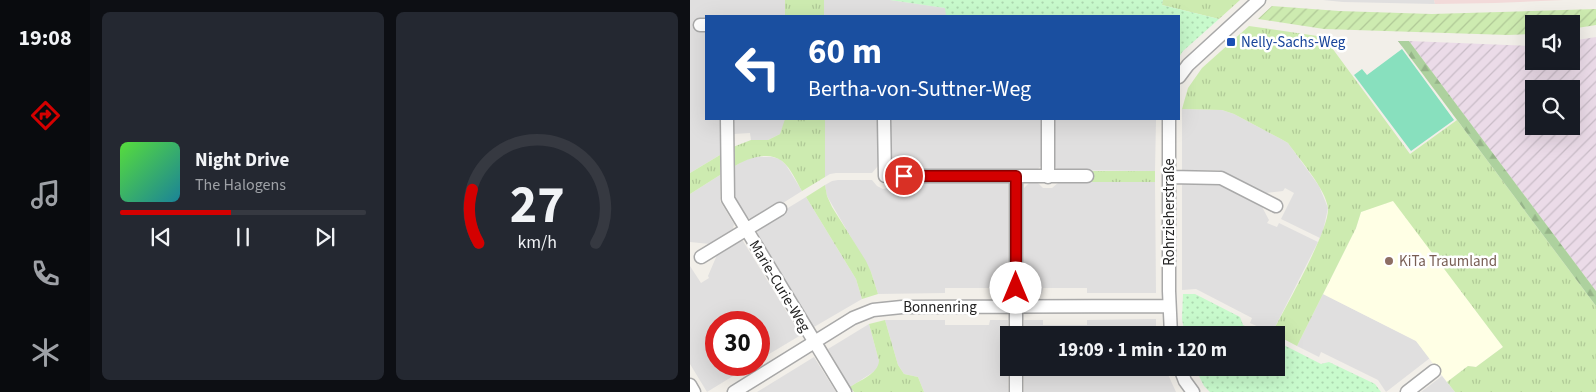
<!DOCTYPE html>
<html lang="en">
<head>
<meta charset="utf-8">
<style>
  body { margin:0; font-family:"Source Sans 3",sans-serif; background:#242831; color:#f1f3f6; height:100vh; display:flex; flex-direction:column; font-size:19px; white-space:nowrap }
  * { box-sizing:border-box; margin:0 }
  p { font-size:16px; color:#9ea1a6 }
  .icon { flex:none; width:28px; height:28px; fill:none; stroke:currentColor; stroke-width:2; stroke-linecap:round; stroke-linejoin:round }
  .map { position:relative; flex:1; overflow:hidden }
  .drawer { display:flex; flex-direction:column; gap:12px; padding:12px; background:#0d0f14; width:600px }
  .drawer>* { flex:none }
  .guide { position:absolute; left:15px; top:15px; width:475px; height:105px; border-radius:0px; box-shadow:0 5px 20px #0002; background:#1a4fa0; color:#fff; overflow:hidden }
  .tools { position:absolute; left:835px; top:15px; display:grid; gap:10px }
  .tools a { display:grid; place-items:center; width:55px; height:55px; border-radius:0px; background:#171b24; box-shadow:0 5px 20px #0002; font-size:25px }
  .speed { position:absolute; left:15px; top:311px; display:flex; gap:10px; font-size:25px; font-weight:700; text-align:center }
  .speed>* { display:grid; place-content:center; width:65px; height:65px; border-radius:50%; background:#171b24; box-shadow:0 5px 20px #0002; line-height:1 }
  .speed .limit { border:8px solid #d22; background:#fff; color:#111 }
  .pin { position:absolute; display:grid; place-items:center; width:42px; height:42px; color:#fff; margin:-21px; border:2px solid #fff; border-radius:50%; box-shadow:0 1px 5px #0007 }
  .me { position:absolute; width:55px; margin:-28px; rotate:0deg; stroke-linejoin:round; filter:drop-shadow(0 0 4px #0008) }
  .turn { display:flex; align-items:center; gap:18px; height:105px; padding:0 20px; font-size:22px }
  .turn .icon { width:65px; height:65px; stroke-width:2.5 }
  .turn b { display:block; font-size:35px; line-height:42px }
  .drawer .widget { flex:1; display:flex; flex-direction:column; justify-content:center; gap:8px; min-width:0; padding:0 18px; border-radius:8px; background:#242831 }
  .drawer .dial { align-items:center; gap:0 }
  .dial svg { height:130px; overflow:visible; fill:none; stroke:#363941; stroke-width:7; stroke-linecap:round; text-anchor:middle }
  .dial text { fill:#f1f3f6; stroke:none }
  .song { display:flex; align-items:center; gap:15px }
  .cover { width:60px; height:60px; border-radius:8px; background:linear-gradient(135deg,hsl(110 70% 55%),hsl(190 70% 35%)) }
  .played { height:5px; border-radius:2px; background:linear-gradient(90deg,#d40000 45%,#363941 45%) }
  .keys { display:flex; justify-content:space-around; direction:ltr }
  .drawer .tiles { flex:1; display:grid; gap:12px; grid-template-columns:repeat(2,1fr) }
  .trip { position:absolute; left:310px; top:326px; width:285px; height:50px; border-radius:0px; background:#171b24; box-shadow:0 5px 20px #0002; font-weight:700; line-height:50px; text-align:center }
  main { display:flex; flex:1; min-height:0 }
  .menu { display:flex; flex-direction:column; width:90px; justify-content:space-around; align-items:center; background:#090b0e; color:#9ea1a6 }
  .menu .icon { width:35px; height:35px }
  .menu .selected { color:#d40000 }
  .menu b { font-size:22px; color:#f1f3f6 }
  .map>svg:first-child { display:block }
  .residential { fill:#e0dfdf }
  .commercial { fill:#f2dad9 }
  .industrial { fill:url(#industrial-furrows); fill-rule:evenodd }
  .education { fill:#ffffe5 }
  .grass { fill:url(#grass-tufts) }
  .forest { fill:url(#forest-firs) }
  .park { fill:url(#park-dots) }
  .garden { fill:url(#garden-furrows) }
  .pitch { fill:#88e0be }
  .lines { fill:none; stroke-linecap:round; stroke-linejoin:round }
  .minor-casing { stroke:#a9a9a9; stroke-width:15 }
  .minor { stroke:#fff; stroke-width:12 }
  .route-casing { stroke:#8a0000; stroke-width:12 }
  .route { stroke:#d40000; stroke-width:9 }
  .transit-dot { fill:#1a4fb4; stroke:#fff; stroke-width:2 }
  .education-dot { fill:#8d6e63; stroke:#fff; stroke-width:2 }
  .labels { text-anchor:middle; stroke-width:5; stroke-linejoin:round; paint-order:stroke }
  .transit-label { font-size:15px; fill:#164399; stroke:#fff; text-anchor:start }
  .street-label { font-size:15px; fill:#222; stroke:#fff }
  .education-label { font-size:15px; fill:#785e54; stroke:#fff; text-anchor:start }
</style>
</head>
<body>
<main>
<nav class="menu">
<b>19:08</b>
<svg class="icon selected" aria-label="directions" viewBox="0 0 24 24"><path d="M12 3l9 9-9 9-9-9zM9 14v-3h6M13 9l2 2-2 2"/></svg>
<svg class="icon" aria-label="music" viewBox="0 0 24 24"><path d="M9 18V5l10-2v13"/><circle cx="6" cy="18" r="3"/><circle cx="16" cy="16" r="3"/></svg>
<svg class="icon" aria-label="phone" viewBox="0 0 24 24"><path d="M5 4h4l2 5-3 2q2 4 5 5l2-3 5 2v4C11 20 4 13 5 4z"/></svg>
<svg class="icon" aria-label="climate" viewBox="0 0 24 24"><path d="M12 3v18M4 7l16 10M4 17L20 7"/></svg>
</nav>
<section class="drawer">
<div class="tiles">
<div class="widget">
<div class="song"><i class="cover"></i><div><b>Night Drive</b><p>The Halogens</p></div></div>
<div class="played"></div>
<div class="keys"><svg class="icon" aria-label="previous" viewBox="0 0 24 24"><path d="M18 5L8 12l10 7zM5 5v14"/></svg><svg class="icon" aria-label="pause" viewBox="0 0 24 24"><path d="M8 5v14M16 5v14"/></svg><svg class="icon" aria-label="next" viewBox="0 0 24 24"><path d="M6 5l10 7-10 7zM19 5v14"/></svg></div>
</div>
<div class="widget dial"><svg viewBox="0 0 100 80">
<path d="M14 69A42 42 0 1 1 86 69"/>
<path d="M14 69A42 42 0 0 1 10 36" stroke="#d40000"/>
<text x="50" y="56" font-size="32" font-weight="700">27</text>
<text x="50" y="72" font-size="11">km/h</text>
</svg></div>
</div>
</section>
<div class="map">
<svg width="906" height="392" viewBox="0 0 906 392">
  <defs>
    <pattern id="industrial-furrows" width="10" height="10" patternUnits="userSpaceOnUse" patternTransform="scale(1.25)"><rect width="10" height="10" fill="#ebdbe8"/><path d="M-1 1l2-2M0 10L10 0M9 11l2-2" fill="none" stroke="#c9bcc7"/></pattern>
    <pattern id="grass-tufts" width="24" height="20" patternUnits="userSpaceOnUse" patternTransform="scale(1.25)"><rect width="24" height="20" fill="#cdebb0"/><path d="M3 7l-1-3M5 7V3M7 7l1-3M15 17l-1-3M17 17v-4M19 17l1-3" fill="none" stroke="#b0c997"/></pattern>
    <pattern id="forest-firs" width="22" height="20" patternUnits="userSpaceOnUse" patternTransform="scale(1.25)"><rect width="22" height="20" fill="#add19e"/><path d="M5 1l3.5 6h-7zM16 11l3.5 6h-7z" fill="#95b388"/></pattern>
    <pattern id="park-dots" width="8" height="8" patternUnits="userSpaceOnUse" patternTransform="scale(1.25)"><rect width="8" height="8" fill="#c8facc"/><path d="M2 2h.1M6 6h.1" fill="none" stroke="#acd6af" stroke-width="1.8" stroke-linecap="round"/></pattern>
    <pattern id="garden-furrows" width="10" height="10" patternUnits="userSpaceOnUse" patternTransform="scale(1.25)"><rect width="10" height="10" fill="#cdebb0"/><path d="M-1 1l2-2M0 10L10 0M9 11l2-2" fill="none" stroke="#b0c997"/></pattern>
  </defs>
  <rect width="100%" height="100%" fill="#f2efe9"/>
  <!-- residential -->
  <path class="residential" d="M0,0H95V16H16V119H30V155L0,173Z
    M134,0H200L256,8V16H134Z
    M633,0H744L745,4L653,2Z
    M492,109L532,110L544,114L591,139L598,143L629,186L638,208L633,231L630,238L591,219L604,193L595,188L593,191L576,193L529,170H492Z
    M43,119H95V122L90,134L78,140H61L60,133L43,134Z
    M135,119H188V166L182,173H146L140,174L135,177Z
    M200,119H351V166L347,170H204L201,166Z
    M364,119H466L465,171L368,170L364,166Z
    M65,157H82L90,159L96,165L112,191L85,208L83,205L61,219L56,217L43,198V167L55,160Z
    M30,175V201L44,224L43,229L20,244L0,242V194Z
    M148,180H182L187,186L193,189L201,187L205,183H318V293H300L299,288H255V293L188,294L181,272L137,196L135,185L142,181Z
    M397,182H465L466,293H397V288H353L352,293H334V188L339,183H348L353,188H362L368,183H397Z
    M492,183H528L571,205L579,220L577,223L587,227L589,223L628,242L582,333L560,323L562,318L506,289L492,290Z
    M116,197L166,279L172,299L124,327L67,233L68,230L90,216L88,214Z
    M50,241H53L111,335L69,360V322H26V365H61L17,392L0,364V266L11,283L19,278L18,276L27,255Z
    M633,294L726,341L740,358L696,392L688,380L631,352L629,357L607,346Z
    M466,319V331L461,332V335H334V320H353V325H397V320Z
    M195,320H255V325H299L300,320H318V392H234L228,377L214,374L208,365Z
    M179,324L189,361V367L185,371L160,387L138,349Z
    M124,357L146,392H67Z
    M334,368H475L486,392H334Z
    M752,376L765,392H731Z"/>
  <!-- commercial -->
  <path class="commercial" d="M744,0H874L805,3L745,4Z"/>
  <!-- industrial -->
  <path class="industrial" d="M906,37V291L719,41L844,46V61H881V41ZM844,89H881V126H844Z"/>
  <!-- education -->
  <path class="education" d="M703,200L813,347L786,367L778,366L757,382L726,341L633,294L666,228L671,212Z"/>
  <!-- grass -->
  <path class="grass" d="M95,0H134V16H95Z
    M473,0H550L529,19L472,5Z
    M559,26L634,37L720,154L767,120L906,306V392H765L757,382L778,366L786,367L813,347L703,201L671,212L666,228L607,346L582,333C594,310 640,229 638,208C636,189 609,159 598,143L591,139L544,114L532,110L492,109L498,88L512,68Z
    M95,119H135V177L112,191C106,181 101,168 92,161C78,150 56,159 43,167V147L61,140H78L90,134Z
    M30,155V175L0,194V173Z
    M397,171H465V182H397Z
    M135,185L137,196L142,207L176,261L181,272L188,294L172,299L166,279L116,197Z
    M195,320L208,365L214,374L228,377L234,392H164L160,387C170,380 188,374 189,361L179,324Z"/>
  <!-- forest -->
  <path class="forest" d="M708,41H719L906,291V306Z"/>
  <!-- park -->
  <path class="park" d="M200,0H473L472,5L529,19L493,51L489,57V16H256L255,8Z
    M493,294H505L550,317L553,325L574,335H495L492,319Z
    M586,341L631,364L639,362L685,384L691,392H520L514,386L505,368H586Z"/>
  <!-- garden -->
  <path class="garden" d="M582,6L649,11L742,14L906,9V25L881,29V24H844V34L818,35L634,29L568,19Z"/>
  <!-- pitch -->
  <path class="pitch" d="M712,49L764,120L721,151L664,75L672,69L677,75Z"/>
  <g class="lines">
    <!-- minor casing -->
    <g class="minor-casing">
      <path id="minor" d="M10,25H16
        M489,77L498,65L569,0
        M37,119L38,199L155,392
        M194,119L195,176H326V335
        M358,119V177
        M479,119V291L481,335
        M326,176H397
        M479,177L531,178L586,206
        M11,257L90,209
        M490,368L495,381L503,392
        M0,385L4,392
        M44,392L163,318L183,310L212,307L479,306
        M326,392V368
        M717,392L744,371"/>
    </g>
    <!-- minor -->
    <use href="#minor" class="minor"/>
  </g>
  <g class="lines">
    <!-- route casing -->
    <g class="route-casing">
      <path id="route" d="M214,176H326V288"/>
    </g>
    <!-- route -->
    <use href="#route" class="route"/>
  </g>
  <!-- markers -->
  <rect class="transit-dot" x="536" y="37" width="10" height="10" rx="2.5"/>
  <circle class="education-dot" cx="699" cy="261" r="5"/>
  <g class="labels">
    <!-- transit labels -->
    <g class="transit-label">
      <text x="551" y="47">Nelly-Sachs-Weg</text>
    </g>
    <!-- street labels -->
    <g class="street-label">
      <text transform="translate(479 212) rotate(-90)" y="5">Rohrzieherstraße</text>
      <text transform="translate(90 286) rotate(59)" y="5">Marie-Curie-Weg</text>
      <text x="250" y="312">Bonnenring</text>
    </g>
    <!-- education labels -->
    <g class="education-label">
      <text x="709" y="266">KiTa Traumland</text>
    </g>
  </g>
</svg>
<div class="tools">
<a><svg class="icon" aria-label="sound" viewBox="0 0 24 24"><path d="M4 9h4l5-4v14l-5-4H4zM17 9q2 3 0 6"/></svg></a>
<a><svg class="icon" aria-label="search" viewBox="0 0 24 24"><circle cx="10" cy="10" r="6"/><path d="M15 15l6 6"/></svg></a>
</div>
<div class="speed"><div class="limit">30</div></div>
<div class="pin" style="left:214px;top:176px;background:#d93025"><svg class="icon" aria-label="arrive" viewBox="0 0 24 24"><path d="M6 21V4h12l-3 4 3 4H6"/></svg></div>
<svg class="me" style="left:326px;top:288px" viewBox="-20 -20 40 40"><circle r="19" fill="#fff"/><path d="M0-13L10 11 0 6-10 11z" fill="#d40000"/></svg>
<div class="trip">19:09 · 1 min · 120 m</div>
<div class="guide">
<div class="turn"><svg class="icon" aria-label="left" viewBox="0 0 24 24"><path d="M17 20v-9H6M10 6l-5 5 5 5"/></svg><div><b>60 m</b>Bertha-von-Suttner-Weg</div></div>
</div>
</div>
</main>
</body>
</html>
